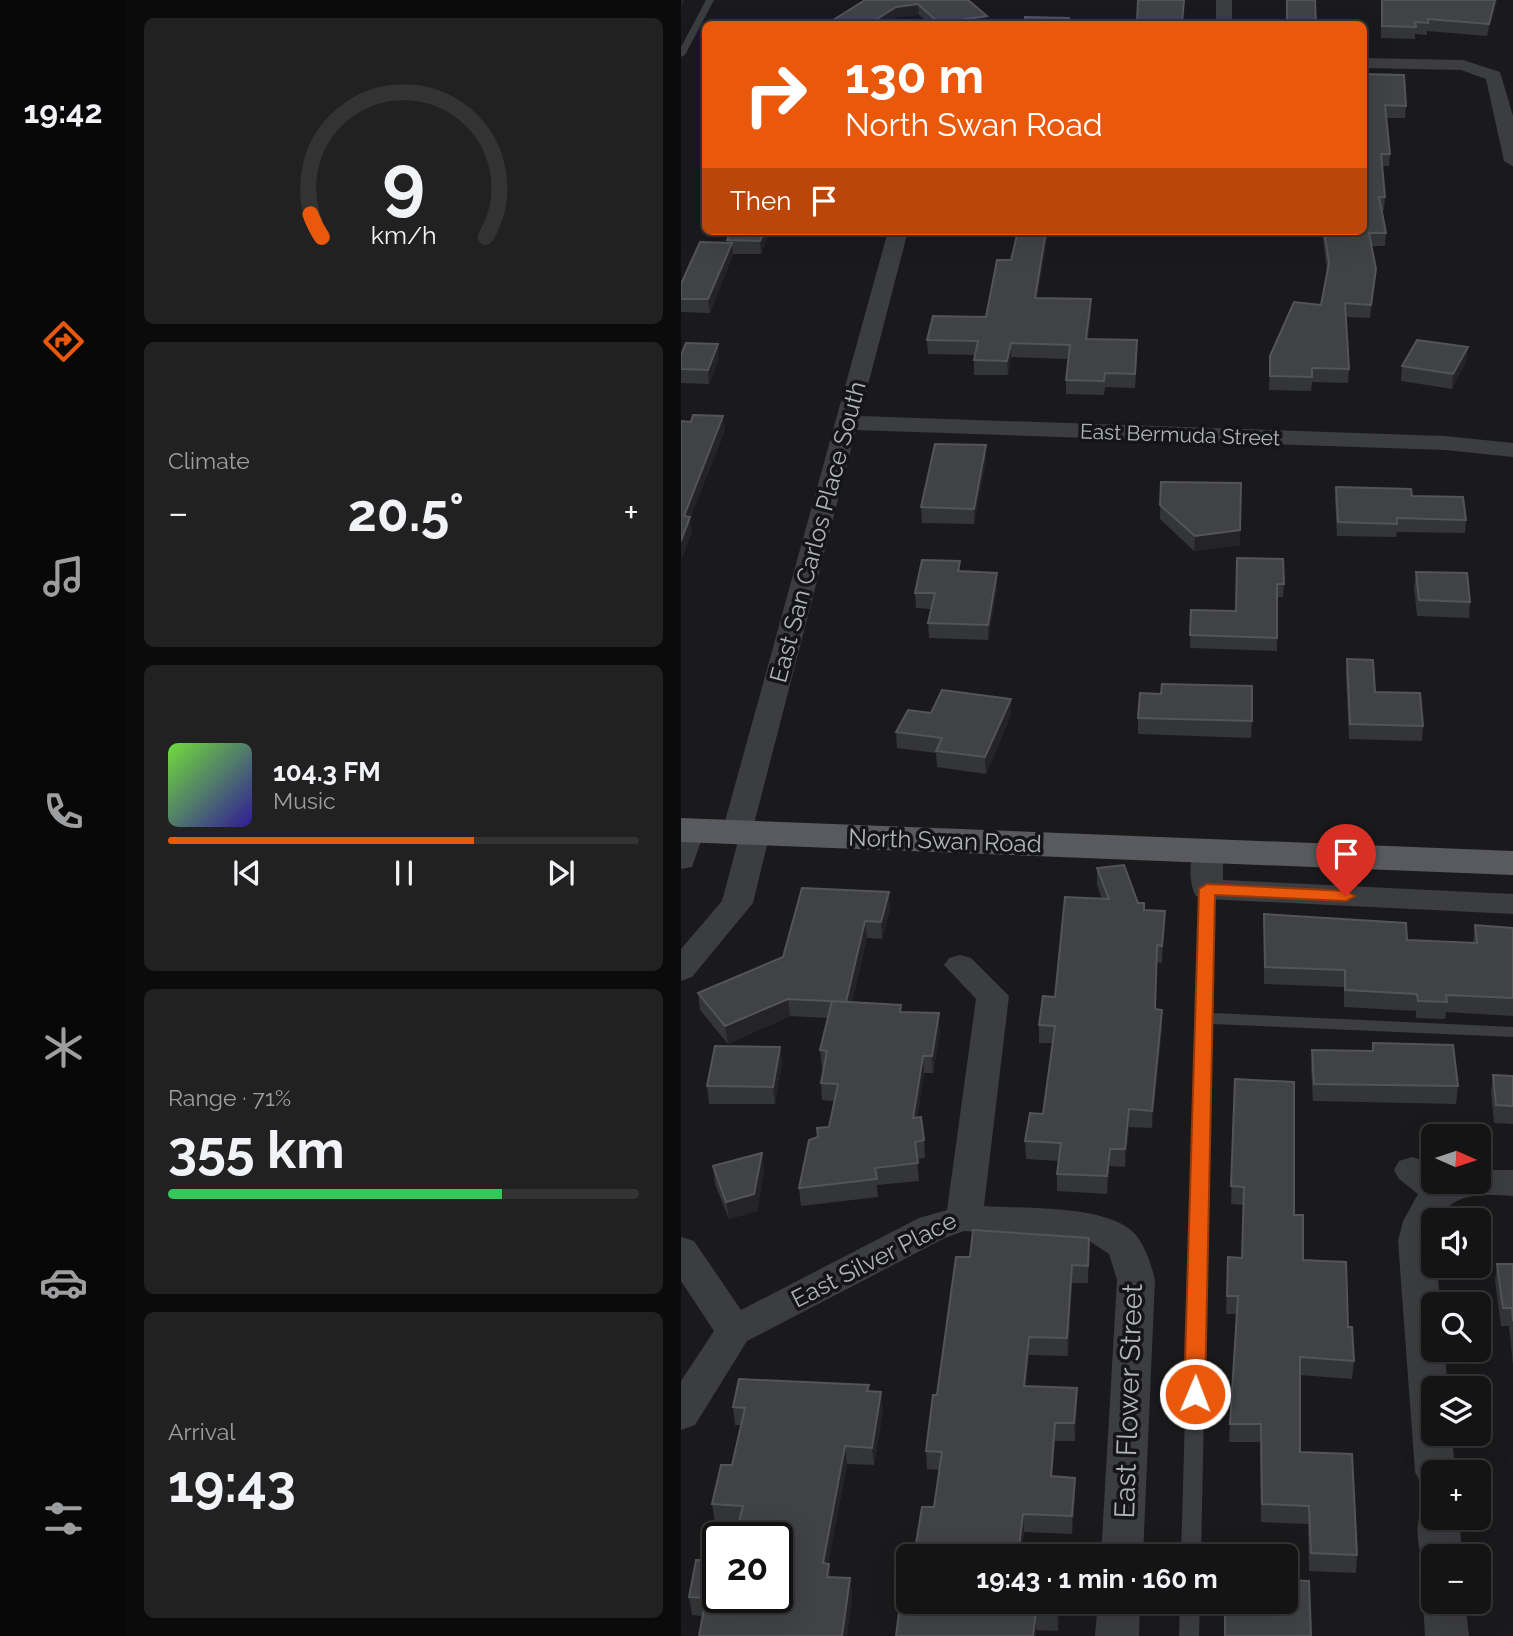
<!DOCTYPE html>
<html lang="en">
<head>
<meta charset="utf-8">
<style>
  body { margin:0; font-family:Raleway,sans-serif; background:#212122; color:#f1f3f6; height:100vh; display:flex; flex-direction:column; font-size:26px; white-space:nowrap }
  * { box-sizing:border-box; margin:0 }
  p { font-size:23px; color:#9d9ea0 }
  .icon { flex:none; width:38px; height:38px; fill:none; stroke:currentColor; stroke-width:2; stroke-linecap:round; stroke-linejoin:round }
  .map { position:relative; flex:1; overflow:hidden }
  .drawer { display:flex; flex-direction:column; gap:18px; padding:18px; background:#0b0b0c; width:555px }
  .drawer>* { flex:none }
  .hud { position:absolute; left:21px; top:21px; width:665px; height:214px; border-radius:10px; box-shadow:0 7px 28px #0002,0 0 0 2px #333334; background:#ea580c; color:#fff; overflow:hidden }
  .needle { width:46px; rotate:93deg }
  .fabs { position:absolute; left:740px; top:1124px; display:grid; gap:14px }
  .fabs a { display:grid; place-items:center; width:70px; height:70px; border-radius:10px; background:#141415; box-shadow:0 7px 28px #0002,0 0 0 2px #333334; font-size:35px }
  .speed { position:absolute; left:21px; top:1522px; display:flex; gap:14px; font-size:35px; font-weight:700; text-align:center }
  .speed>* { display:grid; place-content:center; width:91px; height:91px; border-radius:50%; background:#141415; box-shadow:0 7px 28px #0002,0 0 0 2px #333334; line-height:1 }
  .speed .limit { border:4px solid #111; border-radius:10px; background:#fff; color:#111 }
  .pin { position:absolute; display:grid; place-items:center; width:60px; height:60px; color:#fff; margin:-72px -30px; border-radius:50% 50% 50% 0; rotate:-45deg; box-shadow:0 0 7px #0007 }
  .pin .icon { rotate:45deg }
  .me { position:absolute; width:77px; margin:-38px; rotate:1deg; stroke-linejoin:round; filter:drop-shadow(0 0 5px #0008) }
  .turn { display:flex; align-items:center; gap:24px; height:147px; padding:0 28px; font-size:32px }
  .turn .icon { width:91px; height:91px; stroke-width:2.5 }
  .turn b { display:block; font-size:49px; line-height:60px }
  .then { display:flex; align-items:center; height:66px; padding:0 28px; background:#0003; gap:14px; font-size:26px }
  .big { font-size:52px; font-weight:700; line-height:1.1 }
  .drawer .card { flex:1; display:flex; flex-direction:column; justify-content:center; gap:10px; min-width:0; padding:0 24px; border-radius:10px; background:#212122 }
  .drawer .dial { align-items:center; gap:0 }
  .dial svg { height:182px; overflow:visible; fill:none; stroke:#333334; stroke-width:7; stroke-linecap:round; text-anchor:middle }
  .dial text { fill:#f1f3f6; stroke:none }
  .song { display:flex; align-items:center; gap:21px }
  .cover { width:84px; height:84px; border-radius:10px; background:linear-gradient(135deg,hsl(100 70% 55%),hsl(250 70% 35%)) }
  .played { height:7px; border-radius:4px; background:linear-gradient(90deg,#ea580c 65%,#333334 65%) }
  .keys { display:flex; justify-content:space-around; direction:ltr }
  .heat { display:flex; justify-content:space-between; align-items:center; font-size:38px; direction:ltr }
  .charge { height:10px; border-radius:5px; background:linear-gradient(90deg,#34c759 71%,#333334 0) }
  .trip { position:absolute; left:215px; top:1544px; width:402px; height:70px; border-radius:10px; background:#141415; box-shadow:0 7px 28px #0002,0 0 0 2px #333334; font-weight:700; line-height:70px; text-align:center }
  main { display:flex; flex:1; min-height:0 }
  .menu { display:flex; flex-direction:column; width:126px; justify-content:space-around; align-items:center; background:#080808; color:#9d9ea0 }
  .menu .icon { width:49px; height:49px }
  .menu .selected { color:#ea580c }
  .menu b { font-size:32px; color:#f1f3f6 }
  .map>svg:first-child { display:block }
  .lines { fill:none; stroke-linecap:round; stroke-linejoin:round }
  .lane { fill:#3c3d41; fill-rule:evenodd }
  .street { fill:#3c3d41; fill-rule:evenodd }
  .primary { fill:#585a5f; fill-rule:evenodd }
  .wall { fill:#343537 }
  .shaded-wall { fill:#242426 }
  .building { fill:#414245; stroke:#535457; stroke-width:2 }
  .route { fill:#ea580c; stroke:#983908; stroke-width:2 }
  .labels { text-anchor:middle; stroke-width:7; stroke-linejoin:round; paint-order:stroke }
  .far-street-label { font-size:21px; fill:#afb3ba; stroke:#151517 }
  .street-label { font-size:24px; fill:#afb3ba; stroke:#151517 }
  .near-street-label { font-size:28px; fill:#afb3ba; stroke:#151517 }
</style>
</head>
<body>
<main>
<nav class="menu">
<b>19:42</b>
<svg class="icon selected" aria-label="directions" viewBox="0 0 24 24"><path d="M12 3l9 9-9 9-9-9zM9 14v-3h6M13 9l2 2-2 2"/></svg>
<svg class="icon" aria-label="music" viewBox="0 0 24 24"><path d="M9 18V5l10-2v13"/><circle cx="6" cy="18" r="3"/><circle cx="16" cy="16" r="3"/></svg>
<svg class="icon" aria-label="phone" viewBox="0 0 24 24"><path d="M5 4h4l2 5-3 2q2 4 5 5l2-3 5 2v4C11 20 4 13 5 4z"/></svg>
<svg class="icon" aria-label="climate" viewBox="0 0 24 24"><path d="M12 3v18M4 7l16 10M4 17L20 7"/></svg>
<svg class="icon" aria-label="car" viewBox="0 0 24 24"><path d="M5 17H2v-5l4-1 3-4h7l3 4 3 1v5h-3M9 17h6M6 11h13"/><circle cx="7" cy="17" r="2"/><circle cx="17" cy="17" r="2"/></svg>
<svg class="icon" aria-label="filters" viewBox="0 0 24 24"><path d="M4 7h16M4 17h16"/><circle cx="9" cy="7" r="2"/><circle cx="15" cy="17" r="2"/></svg>
</nav>
<section class="drawer">
<div class="card dial"><svg viewBox="0 0 100 80">
<path d="M14 69A42 42 0 1 1 86 69"/>
<path d="M14 69A42 42 0 0 1 9 59" stroke="#ea580c"/>
<text x="50" y="56" font-size="32" font-weight="700">9</text>
<text x="50" y="72" font-size="11">km/h</text>
</svg></div>
<div class="card"><p>Climate</p>
<div class="heat"><a>−</a><b class="big">20.5°</b><a>+</a></div>
</div>
<div class="card">
<div class="song"><i class="cover"></i><div><b>104.3 FM</b><p>Music</p></div></div>
<div class="played"></div>
<div class="keys"><svg class="icon" aria-label="previous" viewBox="0 0 24 24"><path d="M18 5L8 12l10 7zM5 5v14"/></svg><svg class="icon" aria-label="pause" viewBox="0 0 24 24"><path d="M8 5v14M16 5v14"/></svg><svg class="icon" aria-label="next" viewBox="0 0 24 24"><path d="M6 5l10 7-10 7zM19 5v14"/></svg></div>
</div>
<div class="card"><p>Range · 71%</p><b class="big">355 km</b><div class="charge"></div></div>
<div class="card"><p>Arrival</p><b class="big">19:43</b></div>
</section>
<div class="map">
<svg width="833" height="1636" viewBox="0 0 833 1636">
  <rect width="100%" height="100%" fill="#1a1a1c"/>
  <g class="lines">
    <!-- lane -->
    <path class="lane" d="M25,0H33L4,55L0,57V47Z
      M526,884L533,889L531,1013L833,1027V1037L531,1024L520,1556H500L519,889Z
      M499,1601H519L518,1636H498Z"/>
    <!-- street -->
    <path class="street" d="M535,0H551V24H535Z
      M682,58L782,60L819,72L833,119V167L823,161L805,79L780,70L682,68Z
      M207,231H227L179,416L764,436L833,443V457L764,450L175,430L73,824L85,827L89,833L72,903L11,977L0,981V949L41,901L57,841L45,838L41,832Z
      M9,821L20,824L24,830L11,867L0,869V823Z
      M527,842L538,844L542,851V880L833,894V914L526,899L515,896C507,884 508,856 516,844Z
      M279,955L290,958L328,996L303,1206C341,1209 429,1204 455,1235C465,1248 470,1264 474,1280L462,1556H420L436,1280L428,1254L407,1240L283,1231L264,1238L66,1341L14,1425L0,1430V1381L33,1331L0,1281V1237L13,1241L60,1310L238,1218L266,1210L295,999L263,965L268,958Z
      M731,1157L744,1161L752,1168V1181H798V1170H833V1196C805,1195 772,1190 759,1220H752V1265H756L759,1304H752V1349H763L767,1388H752V1433H771L774,1472H752V1488L740,1484L734,1472L717,1241L722,1221L737,1194L718,1179L713,1170L718,1161Z
      M752,1501V1517H778L781,1556H752V1571L745,1569C736,1550 733,1524 742,1505Z
      M752,1586V1601H784L788,1636H744L742,1601L748,1588Z
      M417,1601H459L458,1636H414Z"/>
    <!-- primary -->
    <path class="primary" d="M0,818L833,851V875L0,842Z"/>
  </g>
  <!-- wall -->
  <path class="wall" d="M184,0H287L306,16L307,24H249L238,15L216,17L205,24H146Z
    M700,0H816L806,36L746,31V35L734,34V39L700,38Z
    M682,74L725,106L724,118H705L709,154L708,166H701L704,197L703,210H700L705,233L704,246H691L695,269L689,318L665,317L668,369L667,383L631,382L630,391L588,390L589,356L640,305L646,271L641,231H682Z
    M89,231L80,254H52L29,313L0,312V284L46,242V240Z
    M357,298L410,299V313L407,339L456,354L454,388L424,387L423,395L385,394V380L387,359L330,357L327,375H293V360L294,355L247,354L246,340Z
    M787,347L785,362L771,389L720,381L721,366Z
    M0,355L38,358L28,384L0,383Z
    M305,460L293,524L241,523L240,507Z
    M480,482L559,530V545L513,551L479,519Z
    M655,487L731,496L785,520L784,533L716,532L715,537L656,536L654,500Z
    M556,558L603,584L602,597H596V651L509,648L510,610L555,611Z
    M279,561V571L316,588L307,640L248,638L247,623L250,609L235,608L234,593Z
    M735,572L789,602L788,618L736,616L733,587Z
    M666,659L694,692L742,726L741,741L668,739L665,674Z
    M480,694L571,721L570,738L457,734V718Z
    M250,713L330,715L305,774L256,767L255,753L216,748L215,732Z
    M416,868L457,903L463,910L483,928L481,963L475,962L474,1009L481,1010V1027L471,1128L448,1127L444,1167L429,1166L426,1194L376,1191V1174L378,1161L345,1159L344,1141L362,1114L372,1043H358V1025L374,997L421,899L416,885Z
    M209,909L201,939L186,938L171,1002L221,1012L259,1031L252,1073H243L236,1118L243,1140L244,1158L236,1159L238,1181L196,1185L197,1197L120,1206L118,1188L137,1137L148,1127L153,1101L141,1100L140,1083L143,1068H141L139,1050L147,1018L109,1016L47,1044L19,1010L17,993L102,957Z
    M583,914L726,940L792,943L794,925L832,928V1016L765,1012L764,1019L735,1018V1011L663,1007V987L583,984Z
    M692,1043L777,1086L775,1104L632,1101L630,1067L631,1050L691,1051Z
    M99,1047L101,1064L94,1104H28L26,1086Z
    M812,1075L832,1076V1124L813,1123L810,1093Z
    M554,1079L613,1215L622,1260L667,1327L673,1361L671,1379L619,1375V1452L676,1555L675,1573L628,1571L627,1524L580,1522L579,1442H548L556,1314H545L547,1257L561,1258L562,1205L550,1204Z
    M32,1166L83,1170L76,1211L48,1219L34,1184Z
    M408,1238L407,1283H391L387,1356L348,1355L345,1386L396,1388V1406L394,1441H374L371,1477L394,1496L391,1534L343,1532L340,1556H233L253,1507L259,1470L246,1469L245,1451L256,1395L289,1257Z
    M816,1264H832V1366L828,1326H820L814,1281Z
    M188,1385V1391L202,1410L193,1465L166,1464L147,1564L150,1577L169,1578L171,1596L166,1636H18L22,1616L11,1615L8,1597L96,1598L58,1524L34,1522L31,1504L51,1465L60,1425H54L52,1407Z
    M228,1601H379L377,1631L355,1630Z"/>
  <!-- shaded-wall -->
  <path class="shaded-wall" d="M0,0H4L0,8Z
    M814,0H816L806,36L808,24Z
    M237,4L238,15L216,17L205,24H188L215,7Z
    M306,16L307,24H259L258,23Z
    M83,231H89L80,254L79,241Z
    M365,231H368L354,311V298Z
    M51,243L52,255L29,313L27,299Z
    M695,269L694,283L689,318L690,305Z
    M410,299V313L405,353V339Z
    M330,343V357L327,375L326,361Z
    M37,344L38,358L28,384L27,370Z
    M787,347L785,362L771,389L772,374Z
    M42,416L44,431L9,519L11,532L0,561V541L3,516Z
    M305,445V460L293,524V509Z
    M559,530V545L513,551L514,536Z
    M316,573V588L307,640V625Z
    M330,699V715L305,774L304,757Z
    M208,892L209,909L201,939L200,922Z
    M484,911L483,928L481,963V946Z
    M184,921L186,938L167,1019L165,1002Z
    M107,999L109,1016L47,1044L44,1026Z
    M481,1010V1027L471,1128V1111Z
    M258,1013L259,1031L252,1073L251,1056Z
    M99,1047L101,1064L94,1104L92,1087Z
    M242,1056L243,1073L233,1136L232,1118Z
    M448,1109V1127L444,1167V1149Z
    M429,1149V1166L426,1194V1176Z
    M81,1153L83,1170L76,1211L48,1219L45,1202Z
    M391,1265V1283L387,1356L386,1338Z
    M348,1337V1355L344,1404L343,1386Z
    M396,1388V1406L394,1441L393,1423Z
    M200,1392L202,1410L193,1465L191,1448Z
    M374,1423V1441L370,1494V1476Z
    M164,1446L166,1464L144,1581L142,1563Z
    M394,1478V1496L391,1534V1516Z
    M342,1514L343,1532L340,1556H337Z
    M148,1564L150,1582L146,1577Z
    M169,1578L171,1596L166,1636H161Z
    M377,1601H379L377,1631L376,1613Z
    M355,1612V1636H352Z"/>
  <!-- building -->
  <path class="building" d="M184,0H287L306,16L258,23L237,4L215,7L188,24H146Z
    M457,0H503L501,23H493V24H450V23H456Z
    M606,0H634L635,24H606Z
    M701,0H814L808,24L747,19V23L734,22L735,27L701,26Z
    M344,17L388,18L387,24H343Z
    M682,74L723,75L725,106L704,105L709,154H700L704,197H698L705,233H688L695,269L690,305L664,303L668,369L631,368V377L589,376V356L613,302L640,305L648,263L643,231H682Z
    M50,231H83L79,241L46,240Z
    M337,231H365L354,298L410,299L405,339L456,340L454,374L424,373L423,381L385,380L389,345L330,343L326,361L293,360L297,341L246,340L252,316L305,317L316,260H330Z
    M19,242L51,243L27,299H0V284Z
    M736,340L787,347L772,374L721,366Z
    M5,343L37,344L27,370L0,369V355Z
    M12,415L42,416L3,516L9,517L0,541V421L10,422Z
    M254,444L305,445L293,509L240,507Z
    M480,482L560,483L559,530L514,536L479,505Z
    M655,487L730,489L731,496L782,497L785,520L716,518V524L657,522Z
    M556,558L602,559L603,584H596V638L509,635L510,610L555,611Z
    M241,560L279,561L277,571L316,573L307,625L247,623L254,593H234Z
    M735,572L786,573L789,602L738,600Z
    M666,659L692,660L694,692L739,693L742,726L669,724Z
    M481,684L571,686V721L457,718L459,693L480,694Z
    M261,690L330,699L304,757L255,751L261,738L215,732L227,710L250,713Z
    M443,865L457,903H463V910L484,911L481,946L476,945L474,1009L481,1010L471,1111L448,1109L444,1149H429L426,1176L376,1174L380,1143L344,1141L349,1113L362,1114L374,1026L358,1025L362,996L374,997L384,897L428,899L416,868Z
    M121,888L208,892L200,922L184,921L165,1002L107,999L44,1026L17,993L102,957Z
    M583,914L725,923L726,940L796,943L794,925L832,928V998L765,995L766,1002L737,1001L736,994L664,990V970L584,967Z
    M151,1001L220,1005L219,1012L258,1013L251,1056H242L232,1118L240,1117L243,1140L234,1142L237,1163L194,1168L196,1179L118,1188L128,1140L137,1137L136,1128L148,1127L157,1084L140,1083L146,1051L139,1050Z
    M692,1043L772,1045L777,1086L633,1084L631,1050L692,1051Z
    M34,1046L99,1047L92,1087L26,1086Z
    M812,1075L832,1076V1106L815,1105Z
    M554,1079L613,1082V1215H622V1260L665,1262L667,1327H671L673,1361L619,1357V1452L671,1454L676,1555L630,1553L628,1506L581,1504L580,1424H549L557,1296H546L547,1257L561,1258L563,1187L550,1186Z
    M81,1153L73,1194L45,1202L32,1166Z
    M292,1230L408,1238L407,1266L391,1265L386,1338L348,1337L343,1386L396,1388L393,1423H374L370,1476L394,1478L391,1516L342,1514L337,1556H233L241,1507H253L261,1452L245,1451L252,1395H256L275,1257H289Z
    M816,1264H832V1321L831,1308H822Z
    M58,1379L188,1385L186,1391L200,1392L191,1448L164,1446L142,1563L148,1564L146,1577L169,1578L161,1636H18L25,1598L8,1597L15,1560L37,1561V1598H96V1538H54L62,1506L31,1504L40,1465H51L64,1408L52,1407Z
    M606,1580L628,1581L630,1636H544V1601H606Z
    M222,1582L228,1583V1601H377L376,1613L355,1612L352,1636H215Z"/>
  <!-- route -->
  <path class="route" d="M526,884L665,891L674,896L665,901L534,895L524,1394L521,1400L514,1403L507,1400L503,1394L518,889Z"/>
  <g class="labels">
    <!-- far-street labels -->
    <g class="far-street-label">
      <text transform="translate(499 435) rotate(2)" y="7">East Bermuda Street</text>
    </g>
    <!-- street labels -->
    <g class="street-label">
      <text transform="translate(137 532) rotate(-75)" y="8">East San Carlos Place South</text>
      <text transform="translate(264 841) rotate(2)" y="8">North Swan Road</text>
      <text transform="translate(193 1260) rotate(-27)" y="8">East Silver Place</text>
    </g>
    <!-- near-street labels -->
    <g class="near-street-label">
      <text transform="translate(447 1401) rotate(-88)" y="10">East Flower Street</text>
    </g>
  </g>
</svg>
<div class="fabs">
<a><svg class="needle" viewBox="-14 -14 28 28"><path d="M0-13l5 13h-10z" fill="#e53935"/><path d="M0 13l5-13h-10z" fill="#9d9ea0"/></svg></a>
<a><svg class="icon" aria-label="sound" viewBox="0 0 24 24"><path d="M4 9h4l5-4v14l-5-4H4zM17 9q2 3 0 6"/></svg></a>
<a><svg class="icon" aria-label="search" viewBox="0 0 24 24"><circle cx="10" cy="10" r="6"/><path d="M15 15l6 6"/></svg></a>
<a><svg class="icon" aria-label="layers" viewBox="0 0 24 24"><path d="M12 4l9 5-9 5-9-5zM3 14l9 5 9-5"/></svg></a>
<a>+</a>
<a>−</a>
</div>
<div class="speed"><div class="limit">20</div></div>
<div class="pin" style="left:665px;top:896px;background:#d93025"><svg class="icon" aria-label="arrive" viewBox="0 0 24 24"><path d="M6 21V4h12l-3 4 3 4H6"/></svg></div>
<svg class="me" style="left:514px;top:1394px" viewBox="-20 -20 40 40"><circle r="17" fill="#ea580c" stroke="#fff" stroke-width="3"/><path d="M0-11L8 9 0 5-8 9z" fill="#fff"/></svg>
<div class="trip">19:43 · 1 min · 160 m</div>
<div class="hud">
<div class="turn"><svg class="icon" aria-label="right" viewBox="0 0 24 24"><path d="M7 20v-9h11M14 6l5 5-5 5"/></svg><div><b>130 m</b>North Swan Road</div></div>
<div class="then">Then<svg class="icon" aria-label="arrive" viewBox="0 0 24 24"><path d="M6 21V4h12l-3 4 3 4H6"/></svg></div>
</div>
</div>
</main>
</body>
</html>
